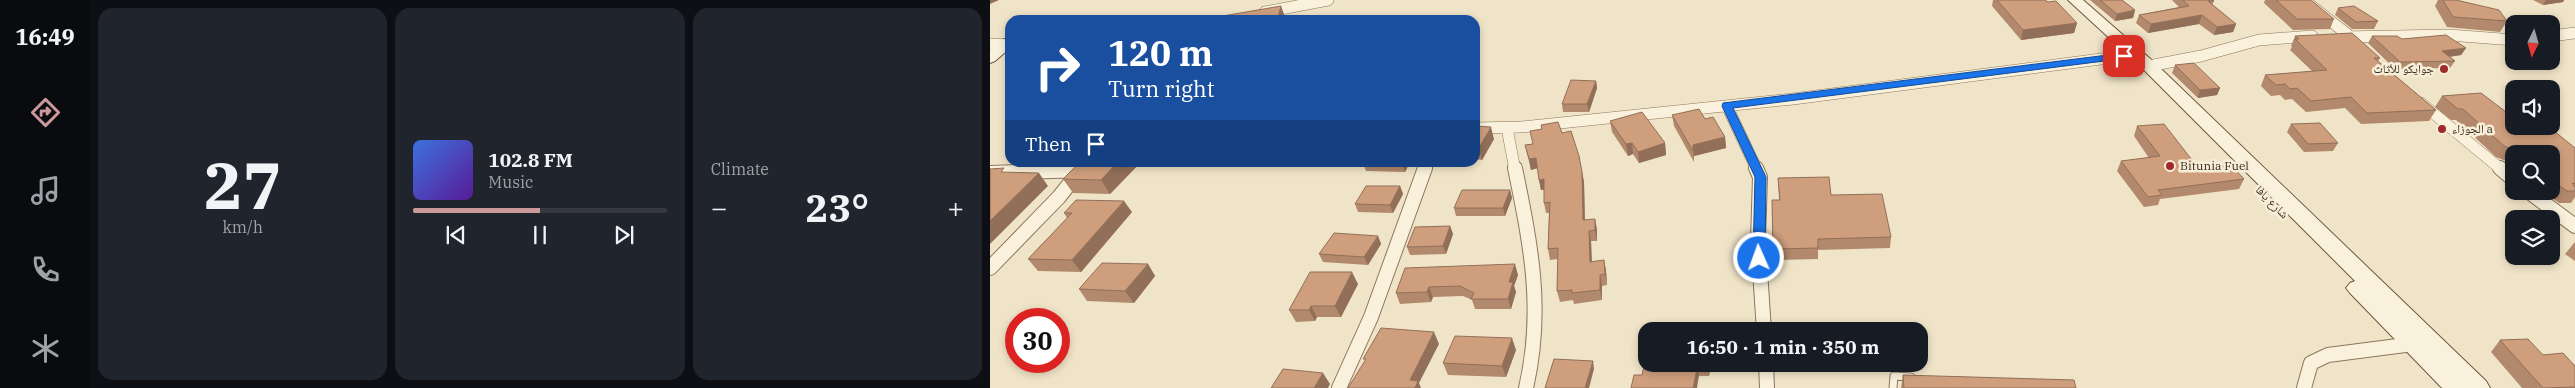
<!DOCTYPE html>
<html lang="en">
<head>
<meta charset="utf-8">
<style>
  body { margin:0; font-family:"IBM Plex Serif","Noto Naskh Arabic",serif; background:#20242c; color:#f1f3f6; height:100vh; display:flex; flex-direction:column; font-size:19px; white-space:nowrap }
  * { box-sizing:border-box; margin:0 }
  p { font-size:16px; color:#9ea1a6 }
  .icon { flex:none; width:28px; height:28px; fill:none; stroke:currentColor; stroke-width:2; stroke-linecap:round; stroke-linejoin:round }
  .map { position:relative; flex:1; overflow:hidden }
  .sheet { display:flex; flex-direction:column; gap:8px; padding:8px; background:#0d0f14; width:900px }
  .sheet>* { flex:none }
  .banner { position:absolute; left:15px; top:15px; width:475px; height:152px; border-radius:15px; box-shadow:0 2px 8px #0003; background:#1a4fa0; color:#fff; overflow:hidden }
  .needle { width:32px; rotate:185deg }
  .fabs { position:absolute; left:1515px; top:15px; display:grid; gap:10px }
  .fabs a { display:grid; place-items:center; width:55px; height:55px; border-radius:10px; background:#171b24; box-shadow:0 2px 8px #0003; font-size:25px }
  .speed { position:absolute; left:15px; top:308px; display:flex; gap:10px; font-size:25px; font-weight:700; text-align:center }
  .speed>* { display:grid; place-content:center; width:65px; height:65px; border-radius:50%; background:#171b24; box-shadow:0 2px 8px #0003; line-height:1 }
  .speed .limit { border:8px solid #d22; background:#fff; color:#111 }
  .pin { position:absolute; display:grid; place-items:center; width:42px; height:42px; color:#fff; margin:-21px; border-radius:10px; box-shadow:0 2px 8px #0006 }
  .me { position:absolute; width:55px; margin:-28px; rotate:358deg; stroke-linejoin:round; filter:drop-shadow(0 0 4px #0008) }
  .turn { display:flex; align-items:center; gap:18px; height:105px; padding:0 20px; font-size:22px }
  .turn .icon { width:65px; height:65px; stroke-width:2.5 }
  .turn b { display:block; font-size:35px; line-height:42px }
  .then { display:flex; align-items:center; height:48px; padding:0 20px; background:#0003; gap:10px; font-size:19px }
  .big { font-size:38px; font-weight:700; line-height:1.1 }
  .sheet .tile { flex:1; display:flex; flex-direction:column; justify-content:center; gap:8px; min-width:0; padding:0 18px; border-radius:15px; background:#20242c }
  .sheet .dial { align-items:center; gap:0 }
  .dial b { font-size:65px; line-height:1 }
  .song { display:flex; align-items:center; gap:15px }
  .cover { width:60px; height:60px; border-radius:8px; background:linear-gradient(135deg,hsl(220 70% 55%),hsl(270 70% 35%)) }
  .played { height:5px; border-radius:2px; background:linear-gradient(90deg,#cc999b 50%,#363941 50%) }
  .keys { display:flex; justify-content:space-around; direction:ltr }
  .heat { display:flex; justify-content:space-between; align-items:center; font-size:28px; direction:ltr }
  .sheet .tiles { flex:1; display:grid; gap:8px; grid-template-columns:repeat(3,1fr) }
  .trip { position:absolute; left:648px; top:322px; width:290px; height:50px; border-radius:15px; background:#171b24; box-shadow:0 2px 8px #0003; font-weight:700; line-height:50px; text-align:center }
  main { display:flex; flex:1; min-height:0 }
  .dock { display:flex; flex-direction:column; width:90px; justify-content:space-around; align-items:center; background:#090b0e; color:#9ea1a6 }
  .dock .icon { width:35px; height:35px }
  .dock .on { color:#cc999b }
  .dock b { font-size:22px; color:#f1f3f6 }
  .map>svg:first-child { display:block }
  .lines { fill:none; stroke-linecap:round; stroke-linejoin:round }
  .lane-casing { stroke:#8d765c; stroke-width:9 }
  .street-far1-casing { stroke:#8d765c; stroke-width:12 }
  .street-casing { stroke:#8d765c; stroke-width:16 }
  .secondary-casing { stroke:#6f573f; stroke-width:2 }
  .lane { stroke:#faf1dc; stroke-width:7 }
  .street-far1 { stroke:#faf1dc; stroke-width:11 }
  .street { stroke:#faf1dc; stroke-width:14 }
  .secondary { fill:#faf1dc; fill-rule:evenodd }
  .wall { fill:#b2896c }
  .shaded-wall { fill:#916f58 }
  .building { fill:#cf9f7d; stroke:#916f58 }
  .route { fill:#1a73e8; stroke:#114b97 }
  .poi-dot { fill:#9e2a2b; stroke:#f7eed8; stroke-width:2 }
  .labels { text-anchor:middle; stroke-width:5; stroke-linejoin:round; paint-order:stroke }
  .poi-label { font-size:12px; fill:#3d2e20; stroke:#f7eed8; text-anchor:start }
  .street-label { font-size:12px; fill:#3d2e20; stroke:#f7eed8 }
</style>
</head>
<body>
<main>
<nav class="dock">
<b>16:49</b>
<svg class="icon on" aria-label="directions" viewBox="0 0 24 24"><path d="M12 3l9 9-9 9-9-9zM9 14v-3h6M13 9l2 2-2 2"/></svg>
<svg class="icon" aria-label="music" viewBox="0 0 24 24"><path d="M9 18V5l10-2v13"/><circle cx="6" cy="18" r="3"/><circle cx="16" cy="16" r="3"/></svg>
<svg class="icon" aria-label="phone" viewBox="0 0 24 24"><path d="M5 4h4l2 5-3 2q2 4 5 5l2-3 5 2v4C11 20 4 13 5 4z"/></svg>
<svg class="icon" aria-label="climate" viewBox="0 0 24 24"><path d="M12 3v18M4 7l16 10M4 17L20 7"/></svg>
</nav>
<section class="sheet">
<div class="tiles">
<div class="tile dial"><b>27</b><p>km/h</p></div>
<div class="tile">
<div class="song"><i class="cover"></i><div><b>102.8 FM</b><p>Music</p></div></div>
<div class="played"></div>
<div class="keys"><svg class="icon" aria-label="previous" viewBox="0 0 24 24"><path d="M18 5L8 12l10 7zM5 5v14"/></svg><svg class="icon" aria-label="pause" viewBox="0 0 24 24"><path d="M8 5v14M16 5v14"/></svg><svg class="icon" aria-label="next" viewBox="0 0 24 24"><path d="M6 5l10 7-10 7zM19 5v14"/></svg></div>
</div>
<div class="tile"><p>Climate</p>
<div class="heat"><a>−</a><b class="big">23°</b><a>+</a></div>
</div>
</div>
</section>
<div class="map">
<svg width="1585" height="388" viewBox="0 0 1585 388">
  <rect width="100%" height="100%" fill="#f0e4c8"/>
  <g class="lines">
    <!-- lane casing -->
    <g class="lane-casing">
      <path id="lane" d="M903,388L904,376L921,377"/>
    </g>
    <!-- street-far1 casing -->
    <g class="street-far1-casing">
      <path id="street-far1" d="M1314,0L1362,38
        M275,12L338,0
        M1561,36L1585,33
        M1352,37L1459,35L1524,40
        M0,44L20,45
        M1159,66L1211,56L1269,40L1322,36
        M1431,103L1512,170
        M737,106L767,170
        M485,128L531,127L803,99L1134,56
        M517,128L525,170
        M91,170L97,162
        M434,170L437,162"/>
    </g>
    <!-- street casing -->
    <g class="street-casing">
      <path id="street" d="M525,168C541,246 554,310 536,388
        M766,168L770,177L768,240L774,331
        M1510,168L1524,180
        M0,173L91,170
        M1538,191L1585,226
        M0,268L69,197L92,168
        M776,364L777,388
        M349,388L381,317L435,168
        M1314,388L1321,363L1338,355L1423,344"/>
    </g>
    <!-- secondary casing -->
    <g class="secondary-casing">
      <path id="secondary" d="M1078,0H1093L1165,63L1496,381L1500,388H1452L1360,293L1356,288L1360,283L1365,281L1153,69Z
        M15,39L20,41V48L5,61L0,63V50L10,41Z"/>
    </g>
    <!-- lane -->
    <use href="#lane" class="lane"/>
    <!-- street-far1 -->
    <use href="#street-far1" class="street-far1"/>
    <!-- street -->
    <use href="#street" class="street"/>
    <!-- secondary -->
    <use href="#secondary" class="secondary"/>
  </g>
  <!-- wall -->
  <path class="wall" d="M1003,0H1055L1087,23L1084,33L1031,40L1002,6Z
    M1100,0H1132L1145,10L1143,18L1125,21Z
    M1182,0H1223L1224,1L1222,5L1246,24L1243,32L1224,35L1209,24L1158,33L1146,23L1149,15L1189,7Z
    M1275,0H1321L1344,19L1340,29L1303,30L1274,3Z
    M1448,0H1466L1517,21L1510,32L1457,27L1445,6Z
    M1543,0H1574L1573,2L1553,5Z
    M1348,8L1388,21L1384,29H1362L1345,15Z
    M1305,36L1390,58L1388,61L1446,110L1439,121L1371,124L1355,108L1316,112L1302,99L1295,100L1290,95L1281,96L1271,86L1275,75L1322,71L1300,50L1302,47L1301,46Z
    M1382,36L1412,39L1476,48L1471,55L1460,57L1465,61L1460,68L1405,69L1378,43Z
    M1185,65L1230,88L1227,95L1208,98L1182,73Z
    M606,81L607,88L599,112H573L572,104Z
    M1452,96L1524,126L1585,148V197L1581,203H1569L1553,191H1561V154H1524V168L1516,161L1506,157L1466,120H1461L1445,107Z
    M682,115L715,119L735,137L736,148L704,156V162L684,126Z
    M620,121L675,143L676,155L649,163L643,154L638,156L622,132Z
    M1301,124L1348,143L1343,151L1314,152L1297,132Z
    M485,126L504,139L492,160L485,159Z
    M1147,126L1209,169L1254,179L1249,189L1170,199L1168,205L1154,207L1127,171L1131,161L1159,158L1144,136Z
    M572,133L589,156L594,182L595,220L607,229V241H601L602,262L614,260L616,271L617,285L612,286V300L584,304L583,300L570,302L567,291L568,259L560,260L558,249L559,213H556L554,203V190H551L547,168L541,170L535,145L543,144Z
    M90,162H151L120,194L83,193L73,179Z
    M374,162H420L415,172L376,171L373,163Z
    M454,162H482L480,165L454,163Z
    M788,178L841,195L901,237L900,248L828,250V259L783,260L782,200H789Z
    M410,186L413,194L403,213L368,212L365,204Z
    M520,190L522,198L515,216H466L464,208Z
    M142,212L91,272L48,271L38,259L77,218L74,213Z
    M460,226L463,234L456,254L420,255L417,247Z
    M388,236L391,244L378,265L333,262L329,254Z
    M1585,242V261L1575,254Z
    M158,264L165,276L144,303L97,301L89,289Z
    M415,268L528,275L524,286L526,292L521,309H485L482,300L473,296L443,297L441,302L410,304L406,293Z
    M368,284L351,317H327L325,321L306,322L299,310Z
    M1510,340L1585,366V388H1532L1501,352Z
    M526,350L516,377L458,375L453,363Z
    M656,358L721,364L719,376L652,375Z
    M913,375L1086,388H911Z"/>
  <!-- shaded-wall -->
  <path class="shaded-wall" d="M0,0H9L0,4Z
    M1556,0H1574L1573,2L1553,5Z
    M291,6L295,17V20H278Z
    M1145,10L1143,18L1125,21L1127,14Z
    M1212,15L1209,24L1158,33L1161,24Z
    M1087,23L1084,33L1031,40L1033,30Z
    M1246,24L1243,32L1224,35L1227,27Z
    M1476,48L1471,55L1448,58L1452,51Z
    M606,81L607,88L599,112L597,104Z
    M1230,88L1227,95L1208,98L1210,90Z
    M501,127L504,139L492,160L489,148Z
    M735,137L736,148L704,156V162L703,145Z
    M642,143L643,154L638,156L636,144Z
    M675,143L676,155L649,163L648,152Z
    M546,158L548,168L541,170L539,159Z
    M128,162H151L120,194L111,180Z
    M413,162H420L415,172L412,164Z
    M592,172L594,182L595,231L593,220Z
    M49,173L58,186L0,244V221Z
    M554,179L557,189L551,190L549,180Z
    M410,186L413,194L403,213L400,205Z
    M520,190L522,198L515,216L513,208Z
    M134,201L142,212L91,272L82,260Z
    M605,219L607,229V241L605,230Z
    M460,226L463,234L456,254L453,246Z
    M599,231L601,241L602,273L600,262Z
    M388,236L391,244L378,265L374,257Z
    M614,260L616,271L617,285L615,274Z
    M158,264L165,276L144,303L135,291Z
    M525,264L528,275L524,286L526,292L521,309L518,299L519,282Z
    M362,272L368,284L351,317L345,306Z
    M610,275L612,286V300L610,290Z
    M439,287L443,297L441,302L437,292Z
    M321,306L327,317L325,321L319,310Z
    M444,332L449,344L429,383L431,388H423L420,380Z
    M522,338L526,350L516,377L512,366Z
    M603,361L604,369L599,388H595Z
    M708,364L709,375L707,388H703Z
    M718,364H721L719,376Z
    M333,373L340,384L338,388H324Z"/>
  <!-- building -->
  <path class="building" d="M1007,0H1055L1058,2L1066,1L1087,23L1033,30Z
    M1110,0H1132L1145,10L1127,14Z
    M1193,0H1223L1224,1H1218L1246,24L1227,27L1212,15L1161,24L1149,15L1199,6Z
    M1286,0H1321L1344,19H1307Z
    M1453,0H1466L1509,10L1517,21L1463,17Z
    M291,6L288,18L278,20H226L227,17Z
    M1364,6L1388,21L1366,22L1348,8Z
    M1362,33L1390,58H1384L1446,110L1377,113L1361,97L1321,101L1307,88L1300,89L1295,84L1286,85L1275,75L1337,70L1305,39H1309L1305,36Z
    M1456,35L1476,48L1452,51L1465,61L1410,62L1382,36H1407L1412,39Z
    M1204,63L1230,88L1210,90L1185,65Z
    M581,80L606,81L597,104H572Z
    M1491,93L1524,118V126H1558L1585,148V184L1582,183L1585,187V191H1577L1561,180V154H1528L1523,150L1514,146L1473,109H1468L1452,96Z
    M709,109L715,119L723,117L735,137L703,145V151L682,115Z
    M652,112L675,143L648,152L642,143L636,144L620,121Z
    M568,122L572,133L581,131L589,156L592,172L593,220L605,219V230L599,231L600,262L614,260L615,274L610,275V290L582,293V290L567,291L568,248L558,249L560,202L554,203V179L549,180L546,158L539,159L535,145L543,144L540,131L552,129L551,125Z
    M1330,123L1348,143L1318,144L1301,124Z
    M1174,124L1209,169L1241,165L1254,179L1168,190L1172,195L1158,197L1131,161L1170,156L1147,126Z
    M485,126L501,127L489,148H485Z
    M90,162H128L111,180L73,179Z
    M374,162H413L412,164L373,163Z
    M14,168L11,172L49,173L0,221V169Z
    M839,177L841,195L892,194L901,237L828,239V248L783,249L782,200H790L788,178Z
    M376,186H410L400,205L365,204Z
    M472,190H520L513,208H464Z
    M86,200L134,201L82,260L38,259L82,213H74Z
    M460,226L453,246L417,247L425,227Z
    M344,233L388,236L374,257L329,254Z
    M112,263L158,264L135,291L89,289Z
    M525,264L519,282H523L518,299H481L484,293L470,286L439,287L437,292L406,293L415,268Z
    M320,272H362L345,306H321L319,310H299Z
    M391,328L444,332L420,380L428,381L425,388H358L376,359H373Z
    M663,330L680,331H663Z
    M465,336L522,338L512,366L453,363Z
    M1538,339L1553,355L1573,353L1585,366V387L1553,388L1510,340Z
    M656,358V364H708L703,388H641L644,375H652Z
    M564,359L603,361L595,388H555Z
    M293,369L333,373L324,388H281Z
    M913,375L1084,380L1086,388H914Z"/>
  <!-- route -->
  <path class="route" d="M1134,53L1138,54V58L743,108L776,177L775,258L769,263L763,258L765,177L732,106L733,103Z"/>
  <!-- markers -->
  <g class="poi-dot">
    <circle cx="1454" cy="69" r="5"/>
    <circle cx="1452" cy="129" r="5"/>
    <circle cx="1180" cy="166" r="5"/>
  </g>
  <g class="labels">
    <!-- poi labels -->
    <g class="poi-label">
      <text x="1444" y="73" text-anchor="end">جوايكو للأثاث</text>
      <text x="1462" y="133">الجوزاء a</text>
      <text x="1190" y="170">Bitunia Fuel</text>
    </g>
    <!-- street labels -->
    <g class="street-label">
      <text transform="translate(1282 202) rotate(45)" y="4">شارع يافا</text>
    </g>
  </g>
</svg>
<div class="fabs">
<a><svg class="needle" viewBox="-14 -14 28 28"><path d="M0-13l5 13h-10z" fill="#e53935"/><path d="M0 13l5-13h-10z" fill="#9ea1a6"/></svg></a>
<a><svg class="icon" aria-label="sound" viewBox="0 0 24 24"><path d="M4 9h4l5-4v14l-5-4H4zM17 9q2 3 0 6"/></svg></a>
<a><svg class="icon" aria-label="search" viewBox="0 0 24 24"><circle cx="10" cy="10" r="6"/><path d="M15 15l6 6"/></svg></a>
<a><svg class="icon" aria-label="layers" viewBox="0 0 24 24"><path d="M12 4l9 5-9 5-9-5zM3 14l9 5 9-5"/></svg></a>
</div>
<div class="speed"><div class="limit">30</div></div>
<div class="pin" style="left:1134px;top:56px;background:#d93025"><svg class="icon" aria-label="arrive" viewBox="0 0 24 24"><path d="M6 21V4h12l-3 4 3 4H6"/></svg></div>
<svg class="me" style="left:769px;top:258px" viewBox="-20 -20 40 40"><circle r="17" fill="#1a73e8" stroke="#fff" stroke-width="3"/><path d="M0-11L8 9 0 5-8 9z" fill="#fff"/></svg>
<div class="trip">16:50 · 1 min · 350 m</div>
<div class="banner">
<div class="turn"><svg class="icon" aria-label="right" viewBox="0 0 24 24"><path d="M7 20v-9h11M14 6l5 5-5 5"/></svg><div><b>120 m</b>Turn right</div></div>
<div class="then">Then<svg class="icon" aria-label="arrive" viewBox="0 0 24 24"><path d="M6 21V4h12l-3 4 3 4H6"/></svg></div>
</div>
</div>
</main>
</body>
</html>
